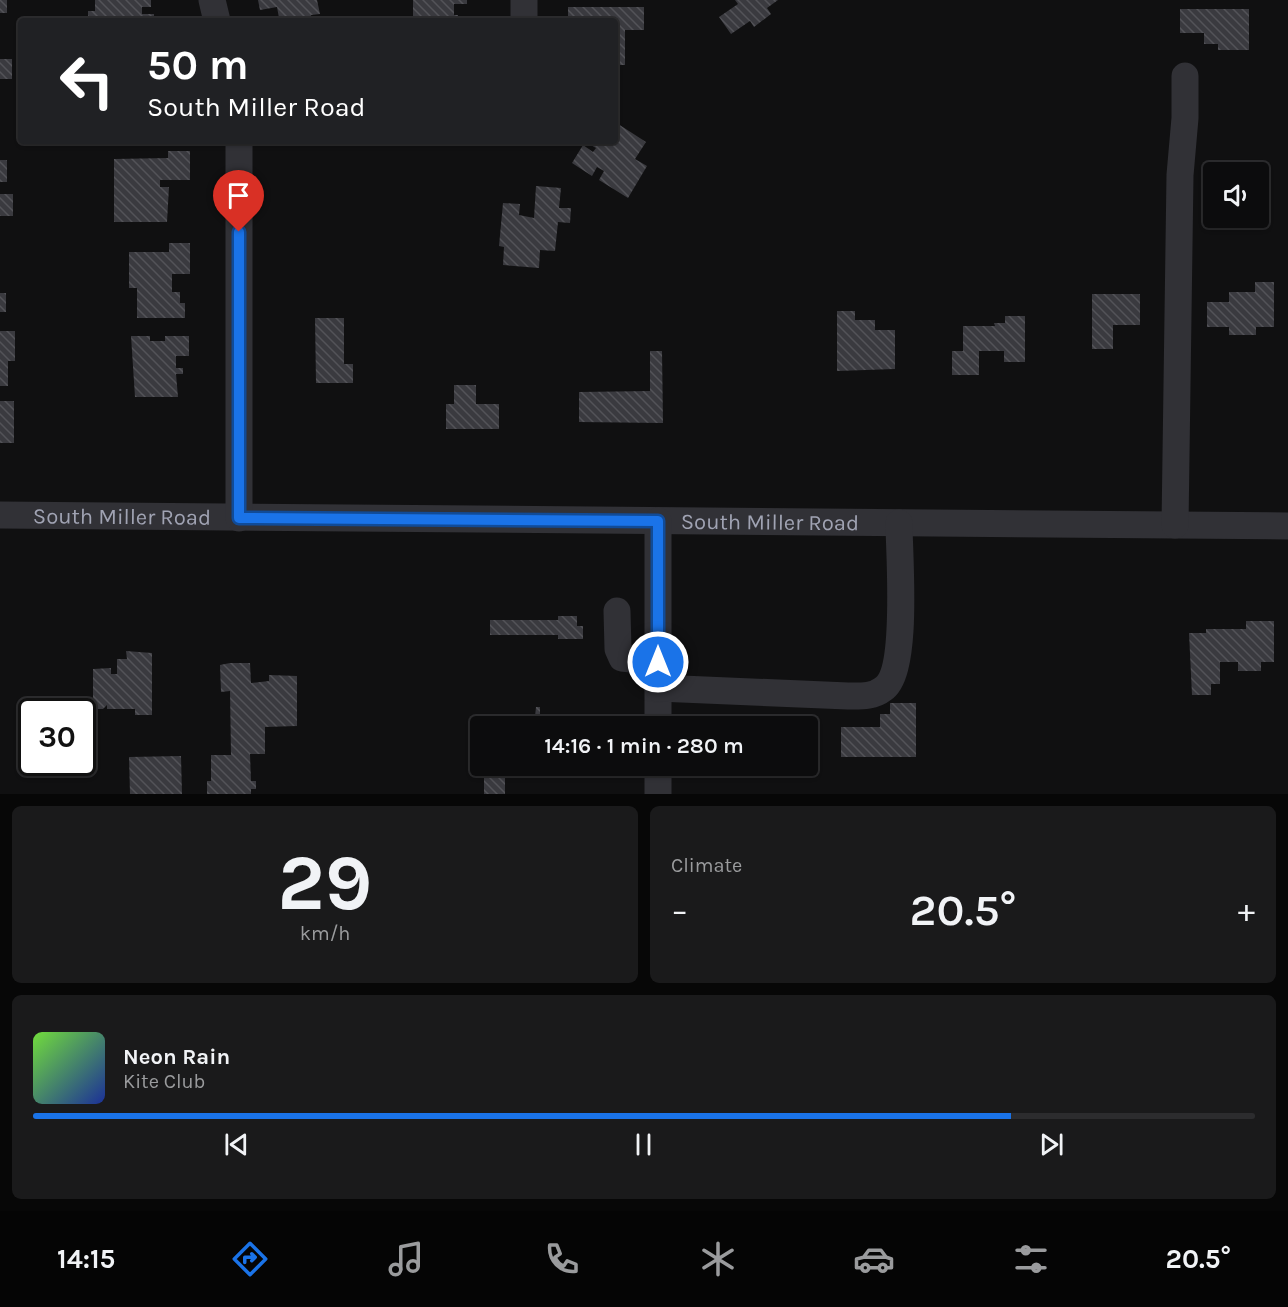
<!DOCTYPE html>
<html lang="en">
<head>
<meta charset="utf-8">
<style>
  body { margin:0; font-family:Karla,sans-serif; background:#1a1a1b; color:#f1f3f6; height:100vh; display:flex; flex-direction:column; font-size:22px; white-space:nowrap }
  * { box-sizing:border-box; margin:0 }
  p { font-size:20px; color:#9a9b9d }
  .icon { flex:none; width:33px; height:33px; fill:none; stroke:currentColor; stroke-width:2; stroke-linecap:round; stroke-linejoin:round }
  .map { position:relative; height:794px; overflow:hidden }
  .side { display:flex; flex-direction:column; gap:12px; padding:12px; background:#070707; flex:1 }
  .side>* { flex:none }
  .top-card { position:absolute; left:18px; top:18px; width:600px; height:126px; border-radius:6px; box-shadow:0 2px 4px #0004,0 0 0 2px #2c2c2e; background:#202124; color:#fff; overflow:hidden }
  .tools { position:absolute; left:1203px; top:162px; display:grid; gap:12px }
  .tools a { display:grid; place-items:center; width:66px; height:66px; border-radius:6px; background:#0c0c0d; box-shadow:0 2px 4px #0004,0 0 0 2px #2c2c2e; font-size:30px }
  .speed { position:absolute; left:18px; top:698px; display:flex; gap:12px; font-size:30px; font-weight:700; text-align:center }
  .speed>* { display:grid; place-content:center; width:78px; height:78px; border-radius:50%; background:#0c0c0d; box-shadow:0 2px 4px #0004,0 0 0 2px #2c2c2e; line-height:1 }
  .speed .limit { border:3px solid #111; border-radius:9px; background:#fff; color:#111 }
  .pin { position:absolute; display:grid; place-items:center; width:51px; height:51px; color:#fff; margin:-62px -26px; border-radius:50% 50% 50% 0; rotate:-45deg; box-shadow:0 0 6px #0007 }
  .pin .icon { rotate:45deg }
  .me { position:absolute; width:66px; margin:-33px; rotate:0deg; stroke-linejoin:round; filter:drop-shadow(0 0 4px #0008) }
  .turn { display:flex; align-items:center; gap:21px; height:126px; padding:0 30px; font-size:27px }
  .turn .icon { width:78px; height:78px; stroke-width:2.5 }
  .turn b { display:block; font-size:42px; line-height:51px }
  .big { font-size:45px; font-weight:600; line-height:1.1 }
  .side .tile { flex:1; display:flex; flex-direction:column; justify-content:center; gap:9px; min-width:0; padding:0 21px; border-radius:9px; background:#1a1a1b }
  .side .dial { align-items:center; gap:0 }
  .dial b { font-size:78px; line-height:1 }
  .song { display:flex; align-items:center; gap:18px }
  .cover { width:72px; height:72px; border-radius:9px; background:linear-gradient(135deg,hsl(100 70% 55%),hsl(230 70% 35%)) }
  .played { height:6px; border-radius:3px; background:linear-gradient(90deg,#1a73e8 80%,#2c2c2e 80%) }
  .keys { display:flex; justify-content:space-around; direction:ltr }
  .heat { display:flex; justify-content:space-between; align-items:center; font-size:33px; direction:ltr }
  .side .tiles { flex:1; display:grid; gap:12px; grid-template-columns:1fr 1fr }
  .tile:last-child { grid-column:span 2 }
  .trip { position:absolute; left:470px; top:716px; width:348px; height:60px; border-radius:6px; background:#0c0c0d; box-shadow:0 2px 4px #0004,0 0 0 2px #2c2c2e; font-weight:600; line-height:60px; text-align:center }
  .tabs { display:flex; height:96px; justify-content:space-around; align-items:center; background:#050505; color:#9a9b9d }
  .tabs .icon { width:42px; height:42px }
  .tabs .on { color:#1a73e8 }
  .tabs b { font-size:27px; color:#f1f3f6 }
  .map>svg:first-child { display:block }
  .building { fill:url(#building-back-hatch) }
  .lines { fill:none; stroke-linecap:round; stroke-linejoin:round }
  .minor { stroke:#313136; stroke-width:27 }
  .route-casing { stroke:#114b97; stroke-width:15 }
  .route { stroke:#1a73e8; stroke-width:10 }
  .labels { text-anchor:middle; stroke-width:4.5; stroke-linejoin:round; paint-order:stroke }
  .street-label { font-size:22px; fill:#a0a3b3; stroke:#0b0b0c }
</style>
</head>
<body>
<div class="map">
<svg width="1288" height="794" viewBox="0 0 1288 794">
  <defs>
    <pattern id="building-back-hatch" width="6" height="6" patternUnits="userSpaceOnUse" patternTransform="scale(1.5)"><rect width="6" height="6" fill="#3a3a3f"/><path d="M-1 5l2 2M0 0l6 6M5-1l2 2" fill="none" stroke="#535358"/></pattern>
  </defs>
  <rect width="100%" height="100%" fill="#101011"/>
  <!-- building -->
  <path class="building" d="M0,0H7V13H0Z
    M95,0H151V7H142V14H154V21H88V11H95Z
    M258,0H317L320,14L311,15L312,21H271L279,18L277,7L260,10Z
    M413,0H467V4H454V15H458V21H413Z
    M735,0H778L767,8L771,14L754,27L750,21L731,34L719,17L738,4Z
    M568,7H644V30H625V65H615V21H568Z
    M1180,9H1249V50H1218V44H1204V33H1180Z
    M0,59H12V79H0Z
    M615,122L646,142L635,159L647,166L628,198L599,180L604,171L597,167L592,176L572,163L583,145L593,152L596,148L589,144L591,141H615Z
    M168,151H190V180H160V187H169L167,222H114V159L168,158Z
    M0,160H7V182H0Z
    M536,186L561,188L559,208H571L570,223L558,222L555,251L540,250L539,268L503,265L504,247L499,246L503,203L520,204L519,215L534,218Z
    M0,194H13V216H0Z
    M169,243H190V274H172V292H180V303H185V318H137V288H129V252H169Z
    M1255,282H1274V327H1256V335H1229V327H1207V302H1229V292H1255Z
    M0,293H6V312H0Z
    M1092,294H1140V325H1113V349H1092Z
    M837,311H855V320H875V330H895V369L837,371Z
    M1005,316H1025V362H1004V351H979V375H952V351H963V326H995L994,323H1005Z
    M315,318H344V364H353V383H316Z
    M0,331H15V361H8V386H0Z
    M131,336H150V341H165V336H189V356H176V368H183V374H176L178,397H135Z
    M650,351H662L663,423L579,422V392L650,391Z
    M454,385H476V404H499V429H446V404H454Z
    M0,401H14V443H0Z
    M558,616H577V626H583V639H558V635H490V620H558Z
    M1246,621H1274V662H1261V671H1238V662H1220V684H1211V695H1192L1189,633H1206V629H1246Z
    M126,651L152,653V715H135V709H107V705L103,709H97L93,705V669L111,668V674H117V659H127Z
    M230,663H250L251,683L269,681V675L297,676V726L265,727V754H250L251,781H256V789H251V794H207V781H211V755H231L230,691L221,692L220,665Z
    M890,703H916V757H841V727H880V714H890Z
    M536,707H540V714H569V726H534Z
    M181,756L182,794H130L129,757Z
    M484,765H505V794H484Z"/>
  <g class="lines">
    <!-- minor -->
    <g class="minor">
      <path d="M212,0L217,21"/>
      <path d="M524,21V0"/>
      <path id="s1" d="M0,515L1288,526"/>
      <path d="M239,518V141"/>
      <path d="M658,521V726"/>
      <path d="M1175,525L1180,175L1185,118V76"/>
      <path d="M617,611L618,649L622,658L658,662"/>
      <path d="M658,688L848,696C860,696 873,697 883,689C909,672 899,555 899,523"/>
      <path d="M658,765V794"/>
    </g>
  </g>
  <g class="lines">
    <!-- route casing -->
    <g class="route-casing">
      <path id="route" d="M239,232V518L658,521V662"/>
    </g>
    <!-- route -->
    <use href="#route" class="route"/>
  </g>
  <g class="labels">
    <!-- street labels -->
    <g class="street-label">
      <text dy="8" stroke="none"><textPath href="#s1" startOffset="122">South Miller Road</textPath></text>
      <text dy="8" stroke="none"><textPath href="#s1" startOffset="770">South Miller Road</textPath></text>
    </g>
  </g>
</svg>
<div class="tools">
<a><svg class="icon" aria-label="sound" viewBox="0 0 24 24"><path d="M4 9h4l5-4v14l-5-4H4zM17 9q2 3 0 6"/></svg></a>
</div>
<div class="speed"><div class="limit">30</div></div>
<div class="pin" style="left:239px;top:232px;background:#d93025"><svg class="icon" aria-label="arrive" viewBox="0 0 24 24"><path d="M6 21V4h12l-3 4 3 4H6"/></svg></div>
<svg class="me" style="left:658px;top:662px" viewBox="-20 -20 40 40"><circle r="17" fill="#1a73e8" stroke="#fff" stroke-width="3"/><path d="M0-11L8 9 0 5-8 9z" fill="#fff"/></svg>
<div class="trip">14:16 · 1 min · 280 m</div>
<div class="top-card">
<div class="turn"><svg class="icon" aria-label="left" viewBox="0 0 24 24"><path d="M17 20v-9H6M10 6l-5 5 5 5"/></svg><div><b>50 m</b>South Miller Road</div></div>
</div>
</div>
<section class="side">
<div class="tiles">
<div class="tile dial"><b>29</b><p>km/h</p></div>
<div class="tile"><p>Climate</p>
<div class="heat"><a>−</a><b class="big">20.5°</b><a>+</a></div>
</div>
<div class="tile">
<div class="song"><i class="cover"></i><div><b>Neon Rain</b><p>Kite Club</p></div></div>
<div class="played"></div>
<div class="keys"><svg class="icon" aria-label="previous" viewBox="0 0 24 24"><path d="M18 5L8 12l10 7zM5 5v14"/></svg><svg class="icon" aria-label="pause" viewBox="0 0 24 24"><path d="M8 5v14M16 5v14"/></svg><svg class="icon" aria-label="next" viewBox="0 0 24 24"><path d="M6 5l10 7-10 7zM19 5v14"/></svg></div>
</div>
</div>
</section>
<nav class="tabs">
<b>14:15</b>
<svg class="icon on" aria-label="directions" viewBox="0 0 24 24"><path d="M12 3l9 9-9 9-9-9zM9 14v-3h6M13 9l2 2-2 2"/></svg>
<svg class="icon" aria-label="music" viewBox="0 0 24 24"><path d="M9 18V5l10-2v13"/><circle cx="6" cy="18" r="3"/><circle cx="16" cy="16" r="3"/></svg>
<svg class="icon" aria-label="phone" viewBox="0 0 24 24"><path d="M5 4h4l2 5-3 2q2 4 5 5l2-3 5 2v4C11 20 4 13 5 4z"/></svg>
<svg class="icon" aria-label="climate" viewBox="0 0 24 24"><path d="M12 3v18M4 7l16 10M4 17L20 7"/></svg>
<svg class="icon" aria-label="car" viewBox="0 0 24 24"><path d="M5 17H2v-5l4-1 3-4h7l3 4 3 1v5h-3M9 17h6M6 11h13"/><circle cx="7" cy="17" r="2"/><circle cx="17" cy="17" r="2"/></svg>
<svg class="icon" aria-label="filters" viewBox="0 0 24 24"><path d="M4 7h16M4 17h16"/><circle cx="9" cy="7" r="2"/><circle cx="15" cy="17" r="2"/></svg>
<b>20.5°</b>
</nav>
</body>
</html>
